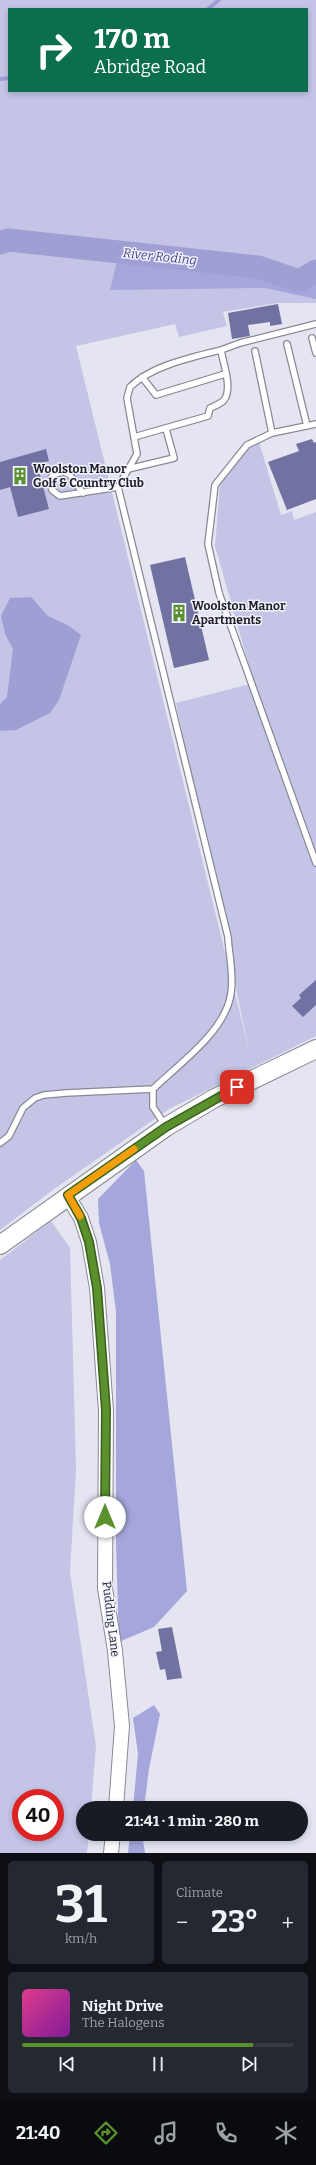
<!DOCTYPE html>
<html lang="en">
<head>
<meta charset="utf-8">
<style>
  body { margin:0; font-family:Bitter,serif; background:#242831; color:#f1f3f6; height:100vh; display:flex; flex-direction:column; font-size:15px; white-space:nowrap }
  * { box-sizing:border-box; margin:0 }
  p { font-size:13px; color:#9ea1a6 }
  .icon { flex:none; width:22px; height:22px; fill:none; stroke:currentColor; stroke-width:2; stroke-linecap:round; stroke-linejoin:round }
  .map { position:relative; height:1853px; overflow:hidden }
  .panel { display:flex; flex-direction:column; gap:8px; padding:8px; background:#0d0f14; flex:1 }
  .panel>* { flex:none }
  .guide { position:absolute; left:8px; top:8px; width:300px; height:84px; border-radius:0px; box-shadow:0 2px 6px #0003; background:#0b6e4f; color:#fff; overflow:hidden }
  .speed { position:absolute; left:12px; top:1789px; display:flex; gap:8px; font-size:20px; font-weight:700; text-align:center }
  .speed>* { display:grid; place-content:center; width:52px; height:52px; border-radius:50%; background:#171b24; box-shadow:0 2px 6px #0003; line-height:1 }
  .speed .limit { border:6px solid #d22; background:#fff; color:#111 }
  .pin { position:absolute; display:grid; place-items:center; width:34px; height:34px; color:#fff; margin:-17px; border-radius:8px; box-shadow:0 2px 6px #0006 }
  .me { position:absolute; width:44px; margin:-22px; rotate:0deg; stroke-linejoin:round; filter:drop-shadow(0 0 3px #0008) }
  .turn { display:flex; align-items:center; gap:14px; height:84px; padding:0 20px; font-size:18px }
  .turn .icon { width:52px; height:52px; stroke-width:2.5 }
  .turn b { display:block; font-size:28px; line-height:34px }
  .big { font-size:30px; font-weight:700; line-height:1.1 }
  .panel .tile { flex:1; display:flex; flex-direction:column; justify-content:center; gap:6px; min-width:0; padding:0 14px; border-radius:6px; background:#242831 }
  .panel .dial { align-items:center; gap:0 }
  .dial b { font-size:52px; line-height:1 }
  .song { display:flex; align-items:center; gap:12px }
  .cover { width:48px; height:48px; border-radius:6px; background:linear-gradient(135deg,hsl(330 70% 55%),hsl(290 70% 35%)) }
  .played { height:4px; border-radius:2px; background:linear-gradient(90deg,#5a912d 85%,#363941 85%) }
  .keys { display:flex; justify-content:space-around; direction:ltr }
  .heat { display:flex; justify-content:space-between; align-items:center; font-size:22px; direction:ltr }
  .panel .tiles { flex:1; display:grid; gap:8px; grid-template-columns:1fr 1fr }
  .tile:last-child { grid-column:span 2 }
  .trip { position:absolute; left:76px; top:1801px; width:232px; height:40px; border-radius:20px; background:#171b24; box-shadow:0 2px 6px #0003; font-weight:700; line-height:40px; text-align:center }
  .dock { display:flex; height:64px; justify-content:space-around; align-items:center; background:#090b0e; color:#9ea1a6 }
  .dock .icon { width:28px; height:28px }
  .dock .on { color:#5a912d }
  .dock b { font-size:18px; color:#f1f3f6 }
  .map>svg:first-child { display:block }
  .green { fill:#c3c4e6; fill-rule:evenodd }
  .forest { fill:#a5a6db }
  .water { fill:#9f9fd4 }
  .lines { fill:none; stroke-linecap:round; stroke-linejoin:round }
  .stream { stroke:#9f9fd4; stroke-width:4 }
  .river { stroke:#9f9fd4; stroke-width:23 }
  .building { fill:#7171a2 }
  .service-casing { stroke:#888994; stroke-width:8 }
  .tertiary-casing { stroke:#888994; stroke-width:16 }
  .primary-casing { stroke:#888994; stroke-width:20 }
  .service { stroke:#fff; stroke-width:5.5 }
  .tertiary { stroke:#fff; stroke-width:14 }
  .primary { stroke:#fff; stroke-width:18 }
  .route-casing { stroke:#3a5e1d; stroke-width:10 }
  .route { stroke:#5a912d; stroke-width:7 }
  .slow { stroke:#f59e0b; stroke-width:7 }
  .labels { text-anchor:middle; stroke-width:3; stroke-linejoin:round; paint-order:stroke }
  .poi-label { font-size:12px; font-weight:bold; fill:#212125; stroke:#f1f2ff; text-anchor:start }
  .street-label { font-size:12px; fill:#212125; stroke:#f1f2ff }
  .water-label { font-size:13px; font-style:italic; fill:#4a4688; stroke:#f1f2ff }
</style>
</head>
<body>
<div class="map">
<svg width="316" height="1853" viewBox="0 0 316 1853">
  <rect width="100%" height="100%" fill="#e4e5f1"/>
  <!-- green -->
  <path class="green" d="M0,0H316V303H277L223,312L227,326L179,337L175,324L76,346L249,1050L176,703L254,683L215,546L220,485L248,449L259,442L281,515L292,511L294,520L316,512V1036L169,1109L54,1189L0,1230ZM9,9H307V91H9Z
    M51,1221L70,1248L76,1469L70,1572L96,1746L91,1808H83V1834H89L87,1853H0V1260ZM21,1798H55V1832H21Z"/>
  <!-- forest -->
  <path class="forest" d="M117,262L261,272L310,284L316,281V299L265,288L110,290Z
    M136,1160L144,1171L187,1591L154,1627L119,1642L116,1544V1312L110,1264L99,1223L98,1199Z
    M154,1705L160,1714L149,1769L144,1808H133L138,1754L133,1718Z
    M130,1834H142L145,1853H128Z"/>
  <!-- water -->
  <path class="water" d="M31,597L48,616L69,626L81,635L59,700L50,713L16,730L0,731V704L7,697L13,649L5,634L1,616L10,598Z"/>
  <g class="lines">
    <!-- stream -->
    <path class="stream" d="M208,9L219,0
      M0,79L9,78"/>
    <!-- river -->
    <path class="river" d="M0,243L8,240L258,267L299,281L316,271"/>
  </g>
  <!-- building -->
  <path class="building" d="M278,304L282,324L270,326V322L248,325L250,336L232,339L228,313Z
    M312,439L314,443L316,442V499L287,510L268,462L299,451L296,444Z
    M46,449L49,461L37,464L49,509L18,517L10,487L0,490V462Z
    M185,557L209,660L174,668L150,565Z
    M316,980V1005L303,1017L292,1006L301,998L299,995Z
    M172,1627L182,1678L167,1680L165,1669L160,1670L156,1652L162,1651L158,1629Z"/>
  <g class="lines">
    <!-- service casing -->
    <g class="service-casing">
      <path id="service" d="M312,338L316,353
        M287,344L307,426
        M221,350L240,343L316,324
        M255,351L272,433
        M142,377L156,395L225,374
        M316,424L272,433L247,445L215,485L208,544L219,593L316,863
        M128,469L174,458L166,429
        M83,493L70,475L64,472L54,474L51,478L52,490L60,496L118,487
        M153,1089V1107L165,1125
        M0,1143L9,1136L23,1108L35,1098L44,1095L66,1093L153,1089C180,1063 226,1031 231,993C234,975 229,955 228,937L118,487L137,454L127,398L130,387C151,366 192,357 221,350C223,363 233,389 224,400C221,404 214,406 210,408L208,416L134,437"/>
    </g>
    <!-- tertiary casing -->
    <g class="tertiary-casing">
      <path id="tertiary" d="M67,1195L81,1218L89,1242L97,1288L106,1411L105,1588L115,1651L122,1726L116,1808
        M111,1853L113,1834"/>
    </g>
    <!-- primary casing -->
    <g class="primary-casing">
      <path id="primary" d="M0,1245L166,1127L213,1099L316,1049"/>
    </g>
    <!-- service -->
    <use href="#service" class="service"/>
    <!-- tertiary -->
    <use href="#tertiary" class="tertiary"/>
    <!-- primary -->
    <use href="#primary" class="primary"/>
  </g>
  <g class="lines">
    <!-- route casing -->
    <g class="route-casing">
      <path id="route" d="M105,1517L106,1410L97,1288L89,1242L81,1218L68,1195L166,1127L237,1087"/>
    </g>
    <!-- route -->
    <use href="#route" class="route"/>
    <!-- slow -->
    <path class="slow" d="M80,1216L68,1195L134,1149"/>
  </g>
  <!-- icons -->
  <defs>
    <g id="building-bare" transform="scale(1.38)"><path d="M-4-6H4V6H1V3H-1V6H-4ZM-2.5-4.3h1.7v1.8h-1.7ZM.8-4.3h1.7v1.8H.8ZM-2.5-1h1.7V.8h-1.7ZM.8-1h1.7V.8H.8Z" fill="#5a912d" stroke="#f1f2ff" stroke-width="2.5" paint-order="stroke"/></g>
  </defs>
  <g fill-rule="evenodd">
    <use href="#building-bare" x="20" y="476"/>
    <use href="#building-bare" x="179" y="613"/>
  </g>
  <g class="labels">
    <!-- poi labels -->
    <g class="poi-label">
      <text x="33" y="473">Woolston Manor<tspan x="33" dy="14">Golf &amp; Country Club</tspan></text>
      <text x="192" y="610">Woolston Manor<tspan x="192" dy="14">Apartments</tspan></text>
    </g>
    <!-- street labels -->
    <g class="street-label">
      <text transform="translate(111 1619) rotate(83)" y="4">Pudding Lane</text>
    </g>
    <!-- water labels -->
    <g class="water-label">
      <text transform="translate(160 256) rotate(6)" y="5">River Roding</text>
    </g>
  </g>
</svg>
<div class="speed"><div class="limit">40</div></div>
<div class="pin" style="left:237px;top:1087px;background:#d93025"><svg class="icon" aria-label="arrive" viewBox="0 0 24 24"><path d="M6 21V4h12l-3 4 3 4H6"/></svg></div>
<svg class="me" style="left:105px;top:1517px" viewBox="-20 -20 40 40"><circle r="19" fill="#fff"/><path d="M0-13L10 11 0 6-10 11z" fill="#5a912d"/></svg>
<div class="trip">21:41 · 1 min · 280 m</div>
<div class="guide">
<div class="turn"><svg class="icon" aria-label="right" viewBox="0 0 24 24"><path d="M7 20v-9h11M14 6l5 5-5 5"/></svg><div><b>170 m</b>Abridge Road</div></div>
</div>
</div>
<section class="panel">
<div class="tiles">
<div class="tile dial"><b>31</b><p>km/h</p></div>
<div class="tile"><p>Climate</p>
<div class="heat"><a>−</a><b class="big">23°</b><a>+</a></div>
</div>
<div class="tile">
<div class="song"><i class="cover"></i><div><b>Night Drive</b><p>The Halogens</p></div></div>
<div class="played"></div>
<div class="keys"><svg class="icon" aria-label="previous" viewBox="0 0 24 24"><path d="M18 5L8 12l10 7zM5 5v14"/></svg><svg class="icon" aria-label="pause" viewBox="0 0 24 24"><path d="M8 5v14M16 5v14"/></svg><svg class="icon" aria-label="next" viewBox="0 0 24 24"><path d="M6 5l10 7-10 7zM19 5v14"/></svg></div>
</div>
</div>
</section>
<nav class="dock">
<b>21:40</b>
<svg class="icon on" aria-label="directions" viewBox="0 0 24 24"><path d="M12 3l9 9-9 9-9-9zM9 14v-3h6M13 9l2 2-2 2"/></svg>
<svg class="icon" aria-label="music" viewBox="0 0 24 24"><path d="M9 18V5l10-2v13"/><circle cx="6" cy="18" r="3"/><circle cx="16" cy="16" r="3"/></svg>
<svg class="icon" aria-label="phone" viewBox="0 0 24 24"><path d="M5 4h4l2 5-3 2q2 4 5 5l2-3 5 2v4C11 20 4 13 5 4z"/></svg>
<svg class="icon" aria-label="climate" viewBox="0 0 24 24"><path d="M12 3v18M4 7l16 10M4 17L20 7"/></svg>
</nav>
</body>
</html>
